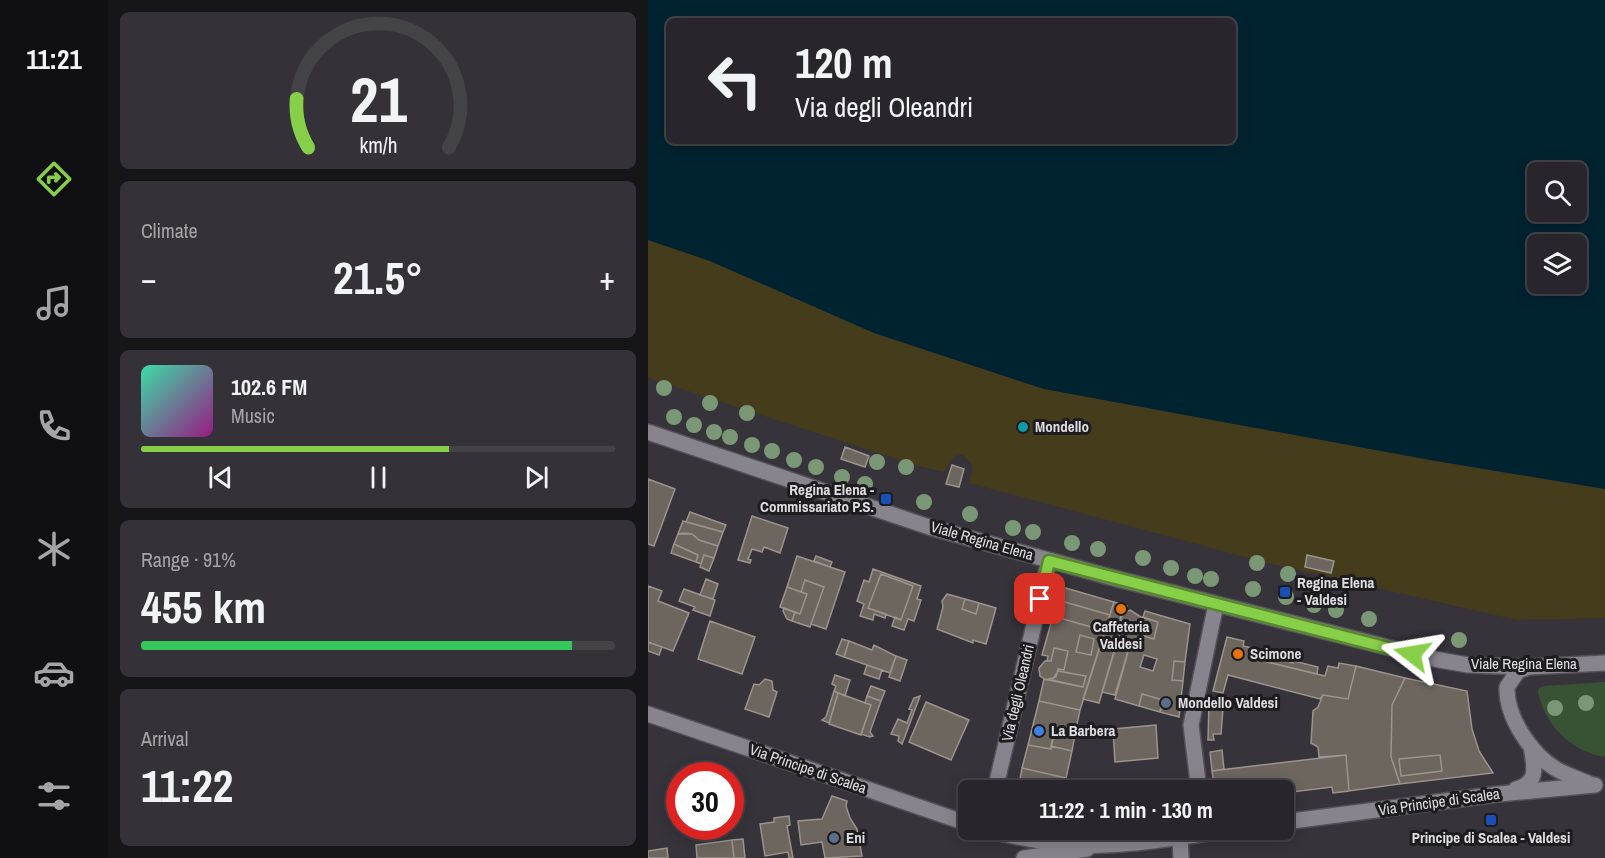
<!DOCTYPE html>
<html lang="en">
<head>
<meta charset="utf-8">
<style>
  body { margin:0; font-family:"Archivo Narrow",sans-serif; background:#343238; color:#f1f3f6; height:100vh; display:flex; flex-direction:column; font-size:22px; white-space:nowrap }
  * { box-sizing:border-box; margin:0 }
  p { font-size:20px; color:#a5a5a9 }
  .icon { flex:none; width:33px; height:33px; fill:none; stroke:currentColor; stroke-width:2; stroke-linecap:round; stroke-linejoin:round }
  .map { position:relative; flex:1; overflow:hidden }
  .drawer { display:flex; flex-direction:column; gap:12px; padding:12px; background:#161518; width:540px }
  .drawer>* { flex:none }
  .banner { position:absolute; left:18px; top:18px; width:570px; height:126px; border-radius:9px; box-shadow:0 3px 15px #0003,0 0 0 2px #444348; background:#28262c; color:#f1f3f6; overflow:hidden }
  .fabs { position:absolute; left:879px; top:162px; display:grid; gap:12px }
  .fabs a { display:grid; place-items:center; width:60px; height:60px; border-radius:9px; background:#28262c; box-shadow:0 3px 15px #0003,0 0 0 2px #444348; font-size:30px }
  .speed { position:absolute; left:18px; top:762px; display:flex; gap:12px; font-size:30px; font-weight:700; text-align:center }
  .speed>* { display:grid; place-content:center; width:78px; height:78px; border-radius:50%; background:#28262c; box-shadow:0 3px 15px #0003,0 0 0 2px #444348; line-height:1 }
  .speed .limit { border:9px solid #d22; background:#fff; color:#111 }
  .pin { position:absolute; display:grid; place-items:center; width:51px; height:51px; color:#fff; margin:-26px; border-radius:12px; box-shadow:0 3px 9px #0006 }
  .me { position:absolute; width:66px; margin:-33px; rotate:284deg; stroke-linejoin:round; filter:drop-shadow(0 0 4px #0008) }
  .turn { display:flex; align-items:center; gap:21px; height:126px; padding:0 30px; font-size:27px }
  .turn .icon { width:78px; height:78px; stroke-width:2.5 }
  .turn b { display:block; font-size:42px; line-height:51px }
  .big { font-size:45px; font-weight:800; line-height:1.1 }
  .drawer .tile { flex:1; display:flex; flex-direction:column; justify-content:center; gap:9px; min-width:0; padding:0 21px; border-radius:9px; background:#343238 }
  .drawer .dial { align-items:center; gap:0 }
  .dial svg { height:156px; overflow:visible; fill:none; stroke:#444348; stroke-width:7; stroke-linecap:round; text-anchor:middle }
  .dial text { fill:#f1f3f6; stroke:none }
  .song { display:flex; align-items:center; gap:18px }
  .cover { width:72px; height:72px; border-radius:9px; background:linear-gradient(135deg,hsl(160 70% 55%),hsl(310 70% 35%)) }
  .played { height:6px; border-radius:3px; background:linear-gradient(90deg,#88cf49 65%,#444348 65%) }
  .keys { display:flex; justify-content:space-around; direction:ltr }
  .heat { display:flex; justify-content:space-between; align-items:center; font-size:33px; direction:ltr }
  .charge { height:9px; border-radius:4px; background:linear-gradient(90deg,#34c759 91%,#444348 0) }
  .trip { position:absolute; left:310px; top:780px; width:336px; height:60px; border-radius:9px; background:#28262c; box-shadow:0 3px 15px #0003,0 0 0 2px #444348; font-weight:800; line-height:60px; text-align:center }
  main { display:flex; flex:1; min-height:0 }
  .dock { display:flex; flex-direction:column; width:108px; justify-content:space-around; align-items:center; background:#100f12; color:#a5a5a9 }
  .dock .icon { width:42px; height:42px }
  .dock .on { color:#88cf49 }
  .dock b { font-size:27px; color:#f1f3f6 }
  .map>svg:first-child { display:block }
  .green { fill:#385333 }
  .sand { fill:#453c1c }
  .water { fill:#002330; fill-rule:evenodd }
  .building { fill:#6c665f; stroke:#9b948d; stroke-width:1.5; fill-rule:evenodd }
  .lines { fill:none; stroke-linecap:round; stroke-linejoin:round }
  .street-casing { stroke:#545258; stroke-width:18 }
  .secondary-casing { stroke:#545258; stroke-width:18 }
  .street { stroke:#88848d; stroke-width:15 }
  .secondary { stroke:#88848d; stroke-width:15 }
  .tree { fill:#7a9875 }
  .route-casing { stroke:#58872f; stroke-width:15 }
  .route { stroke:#88cf49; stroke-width:10 }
  .culture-dot { fill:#0f9aa8; stroke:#1d1c1f; stroke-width:2 }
  .transit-dot { fill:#1a4fb4; stroke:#1d1c1f; stroke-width:2 }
  .food-dot { fill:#e8710a; stroke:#1d1c1f; stroke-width:2 }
  .service-dot { fill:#5c6f8a; stroke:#1d1c1f; stroke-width:2 }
  .shop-dot { fill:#3f7fe0; stroke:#1d1c1f; stroke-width:2 }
  .labels { text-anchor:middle; stroke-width:6; stroke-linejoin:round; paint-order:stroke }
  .poi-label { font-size:15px; font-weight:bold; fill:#e0dee2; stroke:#1d1c1f; text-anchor:start }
  .street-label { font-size:15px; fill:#e0dee2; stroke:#1d1c1f }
</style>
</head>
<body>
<main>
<nav class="dock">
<b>11:21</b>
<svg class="icon on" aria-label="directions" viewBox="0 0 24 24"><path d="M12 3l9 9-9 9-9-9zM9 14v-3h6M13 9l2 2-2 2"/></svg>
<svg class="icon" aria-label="music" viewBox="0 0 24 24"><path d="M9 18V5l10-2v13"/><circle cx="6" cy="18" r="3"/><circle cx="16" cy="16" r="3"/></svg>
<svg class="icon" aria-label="phone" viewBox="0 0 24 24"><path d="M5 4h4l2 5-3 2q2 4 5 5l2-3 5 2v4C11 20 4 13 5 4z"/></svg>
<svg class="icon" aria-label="climate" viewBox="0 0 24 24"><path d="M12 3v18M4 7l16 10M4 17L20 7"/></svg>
<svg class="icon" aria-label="car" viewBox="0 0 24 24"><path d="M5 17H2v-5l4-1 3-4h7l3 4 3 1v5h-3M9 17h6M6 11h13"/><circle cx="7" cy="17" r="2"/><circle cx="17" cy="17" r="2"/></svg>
<svg class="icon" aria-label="filters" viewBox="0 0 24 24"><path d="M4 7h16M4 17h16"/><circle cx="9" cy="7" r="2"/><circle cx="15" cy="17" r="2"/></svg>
</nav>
<section class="drawer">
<div class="tile dial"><svg viewBox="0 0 100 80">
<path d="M14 69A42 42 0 1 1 86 69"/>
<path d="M14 69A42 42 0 0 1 8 44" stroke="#88cf49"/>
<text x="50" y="56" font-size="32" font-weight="700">21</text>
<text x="50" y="72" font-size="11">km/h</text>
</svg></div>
<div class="tile"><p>Climate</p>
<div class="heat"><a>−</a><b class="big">21.5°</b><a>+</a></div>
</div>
<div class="tile">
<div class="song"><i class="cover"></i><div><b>102.6 FM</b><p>Music</p></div></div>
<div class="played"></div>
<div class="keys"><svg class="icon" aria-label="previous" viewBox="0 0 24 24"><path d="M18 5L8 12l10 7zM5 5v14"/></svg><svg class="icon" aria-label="pause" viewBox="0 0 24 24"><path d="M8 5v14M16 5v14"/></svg><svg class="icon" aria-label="next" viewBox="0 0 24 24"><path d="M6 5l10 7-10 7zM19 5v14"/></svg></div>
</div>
<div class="tile"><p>Range · 91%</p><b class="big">455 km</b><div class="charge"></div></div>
<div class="tile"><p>Arrival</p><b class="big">11:22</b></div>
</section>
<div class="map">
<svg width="957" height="858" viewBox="0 0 957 858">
  <rect width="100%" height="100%" fill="#36333b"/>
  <!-- green -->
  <path class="green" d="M957,682V757C924,752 897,726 890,692L891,688L896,686Z"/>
  <!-- sand -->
  <path class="sand" d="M0,240L62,261L226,333L396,389L784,460L957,489V618L869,620L616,562L321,483L325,466L315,455L306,456L296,472L270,466L0,378Z"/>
  <!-- water -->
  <path class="water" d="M0,0H957V489L782,460L396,389L226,333L62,261L0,240ZM21,21H585V141H21ZM890,172H928V212H890ZM890,244H928V284H890Z"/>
  <!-- building -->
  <path class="building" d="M197,447L221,456L217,467L193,459Z
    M304,465L316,469L311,487L298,484Z
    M0,479L27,489L6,546L0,544Z
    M42,512L78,525L75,532L38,522Z
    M104,516L140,528L132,553L116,547L114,552L104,549L100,559L103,560L102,563L90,560Z
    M35,521L75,532L70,546L51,540L44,534H30Z
    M36,533L44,534L51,540L70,546L66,558L56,555L53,564L48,562L50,555L26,544L30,534Z
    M26,544L50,555L48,562L23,553Z
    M56,555L66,558L61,571L52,567Z
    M659,555L686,561L683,573L657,567Z
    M149,556L197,572L178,629L163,624L176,587L157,580L153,592L139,587Z
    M168,556L184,562L182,567L166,561Z
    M225,569L273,586L269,599L273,600L266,621L260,619L256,630L244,626L247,617L253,620L265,586L233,574L220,608L238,614L237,618L226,614L225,620L212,616L216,604L209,601L216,580L221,582Z
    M233,574L265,586L253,620L220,608Z
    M58,579L70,584L65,599L52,595Z
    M157,580L176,587L162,627L144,621L147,612L152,614L159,594L153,592Z
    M0,586L14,591L10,601L41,613L25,651L0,642Z
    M139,587L159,594L152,614L132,607Z
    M414,587L466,602L462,615L410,600Z
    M36,589L67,600L62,616L45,610L47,607L31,601Z
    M299,594L317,599L314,609L328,614L331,603L348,608L338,644L325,640V643L289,629L295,607L294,601Z
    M317,599L331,603L328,614L314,609Z
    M410,600L462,615L457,631L405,616Z
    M466,602L479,606L473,618L474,626L451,703L435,699Z
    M136,608L147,612L144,621L139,619L135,611Z
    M482,610L493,617L510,622L506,639L485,633L486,631H480L475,627L472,622L473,615Z
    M497,611L542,624L537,662L526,661L524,680L535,681L531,717L512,712L515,700L494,694L491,706L467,699L483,641L470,638L474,626L480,631H486L485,633L506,639L510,622L495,617ZM496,655L509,659L505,671L492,667Z
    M405,616L457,631L432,710L391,701L396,679L435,687L438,676L410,671V669L416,670L420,651L406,648L403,661H399L400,656L394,655ZM432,635L446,639L443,655L428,652Z
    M62,621L107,637L94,674L50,659Z
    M432,635L446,639L443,655L428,652Z
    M579,637L596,641L595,646L605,648L603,658L677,676L680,666L690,668L691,663L708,666L700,699L675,695L672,699L580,675L575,693L565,691Z
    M470,638L483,641L467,695L454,692Z
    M194,639L201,641L196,657L188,654Z
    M201,641L224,650L226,645L248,656L242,673L196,657Z
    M0,642L14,647L11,655L0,651Z
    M406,648L420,651L416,670L410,669L408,677L398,680L392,676L391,668L397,661H403Z
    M605,648L638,660V661L645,663L646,661L670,667L669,674L603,658Z
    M248,656L259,660L252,681L241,677Z
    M526,661L537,662L535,681L524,680Z
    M219,665L234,670L231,679L216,674Z
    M708,666L757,678L744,705L743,757L752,784L701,791L698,755L671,757L670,747L663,743L665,711L670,707L675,695L700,699Z
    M410,671L438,676L435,687L404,680Z
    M187,675L202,680L197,696L186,691L188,686L184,684Z
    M757,678L819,691L824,729L831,751L845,773L752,784L743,757L744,705ZM792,755L794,771L753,776L751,759Z
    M117,679L124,681L125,690L129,692L121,717L97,709L106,684L111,685Z
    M223,686L237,691L233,701L219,696Z
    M186,691L190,693L181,723L174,720L178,717Z
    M190,693L223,705L213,735L181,724Z
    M494,694L515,700L512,712L491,706Z
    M219,696L233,701L222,732L225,736L222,737L213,734L223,705L217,703Z
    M272,696L256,739L254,744L250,741L251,736L243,734L250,719L259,723L264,710L261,709L266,698Z
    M391,701L432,710L428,729L414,727V731L407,729L403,749L380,745Z
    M278,702L321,720L303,760L261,742Z
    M561,703H567L566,708H575L573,734H565L566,740H560Z
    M508,725L510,758L467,762L465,729Z
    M414,727L428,729L424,751L403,746L407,729L414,731Z
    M380,745L403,749V746L424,751L418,778L374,768Z
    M574,750L576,769L564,771L562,752Z
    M698,755L701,791L685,793L684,787L636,793V790H567L564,771Z
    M792,755L794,771L753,776L751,759Z
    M374,768L418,778L416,788L372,779Z
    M372,779L416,788V790L370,788Z
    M184,796L199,801L198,806L202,818L209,829L214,856L177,858L174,842L153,845L150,821L174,819Z
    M141,816L142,825L139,826L145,858H141L140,852L117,856L112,824L126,822V818Z
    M95,839L97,858H86L84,840Z
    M84,840L86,858H49L48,845Z
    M19,848L20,858H0V851Z"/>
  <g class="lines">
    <!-- street casing -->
    <g class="street-casing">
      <path id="street" d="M0,432L281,527L462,577L786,659L820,665L881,667
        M347,790L401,561
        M551,790L543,725L568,604
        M532,837L533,858
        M376,858L439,849"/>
    </g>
    <!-- secondary casing -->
    <g class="secondary-casing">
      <path id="secondary" d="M0,714L321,824
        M942,784C931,779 919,775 908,769C883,754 858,717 859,687L870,671L881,667L957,663
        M868,789C892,783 886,765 883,746
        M636,822L851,794L947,785
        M339,830C367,837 396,843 426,845C478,848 532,836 584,830"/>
    </g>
    <!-- street -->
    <use href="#street" class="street"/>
    <!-- secondary -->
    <use href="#secondary" class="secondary"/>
  </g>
  <!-- trees -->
  <g class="tree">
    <circle cx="16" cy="388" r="8"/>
    <circle cx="62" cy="403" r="8"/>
    <circle cx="99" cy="413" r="8"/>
    <circle cx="26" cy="417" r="8"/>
    <circle cx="46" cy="425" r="8"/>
    <circle cx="66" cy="432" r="8"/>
    <circle cx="82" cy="437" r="8"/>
    <circle cx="104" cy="445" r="8"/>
    <circle cx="124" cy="451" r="8"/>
    <circle cx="146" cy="460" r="8"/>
    <circle cx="229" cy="462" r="8"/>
    <circle cx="168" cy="467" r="8"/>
    <circle cx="258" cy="467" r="8"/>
    <circle cx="194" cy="477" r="8"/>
    <circle cx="217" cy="484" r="8"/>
    <circle cx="276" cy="502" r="8"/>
    <circle cx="322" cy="514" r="8"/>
    <circle cx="365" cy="528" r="8"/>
    <circle cx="385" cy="532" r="8"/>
    <circle cx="424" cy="543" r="8"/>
    <circle cx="450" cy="549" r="8"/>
    <circle cx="495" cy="558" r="8"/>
    <circle cx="609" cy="563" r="8"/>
    <circle cx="523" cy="568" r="8"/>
    <circle cx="640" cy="574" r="8"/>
    <circle cx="547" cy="576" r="8"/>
    <circle cx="563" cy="579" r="8"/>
    <circle cx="605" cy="589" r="8"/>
    <circle cx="638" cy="597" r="8"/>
    <circle cx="666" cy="605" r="8"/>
    <circle cx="688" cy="610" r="8"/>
    <circle cx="721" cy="619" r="8"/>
    <circle cx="811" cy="640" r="8"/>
    <circle cx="938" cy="703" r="8"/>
    <circle cx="907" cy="708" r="8"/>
  </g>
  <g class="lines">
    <!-- route casing -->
    <g class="route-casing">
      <path id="route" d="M392,599L401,561L764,654"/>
    </g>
    <!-- route -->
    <use href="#route" class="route"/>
  </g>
  <!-- markers -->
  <circle class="culture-dot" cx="375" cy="427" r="6"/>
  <g class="transit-dot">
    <rect x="232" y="493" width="12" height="12" rx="3"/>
    <rect x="631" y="586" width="12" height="12" rx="3"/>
    <rect x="837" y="814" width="12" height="12" rx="3"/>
  </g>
  <g class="food-dot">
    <circle cx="473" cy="609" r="6"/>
    <circle cx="590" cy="654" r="6"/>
  </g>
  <g class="service-dot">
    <circle cx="518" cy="703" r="6"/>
    <circle cx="186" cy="838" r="6"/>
  </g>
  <circle class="shop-dot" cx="391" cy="731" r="6"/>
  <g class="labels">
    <!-- poi labels -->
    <g class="poi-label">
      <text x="387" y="432">Mondello</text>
      <text x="226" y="495" text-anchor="end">Regina Elena -<tspan x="226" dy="17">Commissariato P.S.</tspan></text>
      <text x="649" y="588">Regina Elena<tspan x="649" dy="17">- Valdesi</tspan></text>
      <text x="473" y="632" text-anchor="middle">Caffeteria<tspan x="473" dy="17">Valdesi</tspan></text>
      <text x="602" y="659">Scimone</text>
      <text x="530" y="708">Mondello Valdesi</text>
      <text x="403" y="736">La Barbera</text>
      <text x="198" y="843">Eni</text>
      <text x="843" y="843" text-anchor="middle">Principe di Scalea - Valdesi</text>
    </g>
    <!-- street labels -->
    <g class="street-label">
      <text transform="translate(334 541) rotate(16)" y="5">Viale Regina Elena</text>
      <text x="876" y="669">Viale Regina Elena</text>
      <text transform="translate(370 693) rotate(-77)" y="5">Via degli Oleandri</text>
      <text transform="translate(160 769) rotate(19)" y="5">Via Principe di Scalea</text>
      <text transform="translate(791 802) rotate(-8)" y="5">Via Principe di Scalea</text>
    </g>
  </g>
</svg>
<div class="fabs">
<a><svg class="icon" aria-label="search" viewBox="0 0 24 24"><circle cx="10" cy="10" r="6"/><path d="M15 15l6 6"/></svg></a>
<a><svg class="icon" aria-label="layers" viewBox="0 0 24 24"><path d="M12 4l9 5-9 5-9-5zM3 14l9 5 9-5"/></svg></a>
</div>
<div class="speed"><div class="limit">30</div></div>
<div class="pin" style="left:392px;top:599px;background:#d93025"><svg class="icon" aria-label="arrive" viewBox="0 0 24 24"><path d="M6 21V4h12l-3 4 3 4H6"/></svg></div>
<svg class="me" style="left:764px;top:654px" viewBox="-20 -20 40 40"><path d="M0-17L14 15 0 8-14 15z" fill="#88cf49" stroke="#fff" stroke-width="4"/></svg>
<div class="trip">11:22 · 1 min · 130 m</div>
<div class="banner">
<div class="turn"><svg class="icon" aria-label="left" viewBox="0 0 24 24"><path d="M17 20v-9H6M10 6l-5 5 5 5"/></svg><div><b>120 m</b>Via degli Oleandri</div></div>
</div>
</div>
</main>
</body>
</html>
